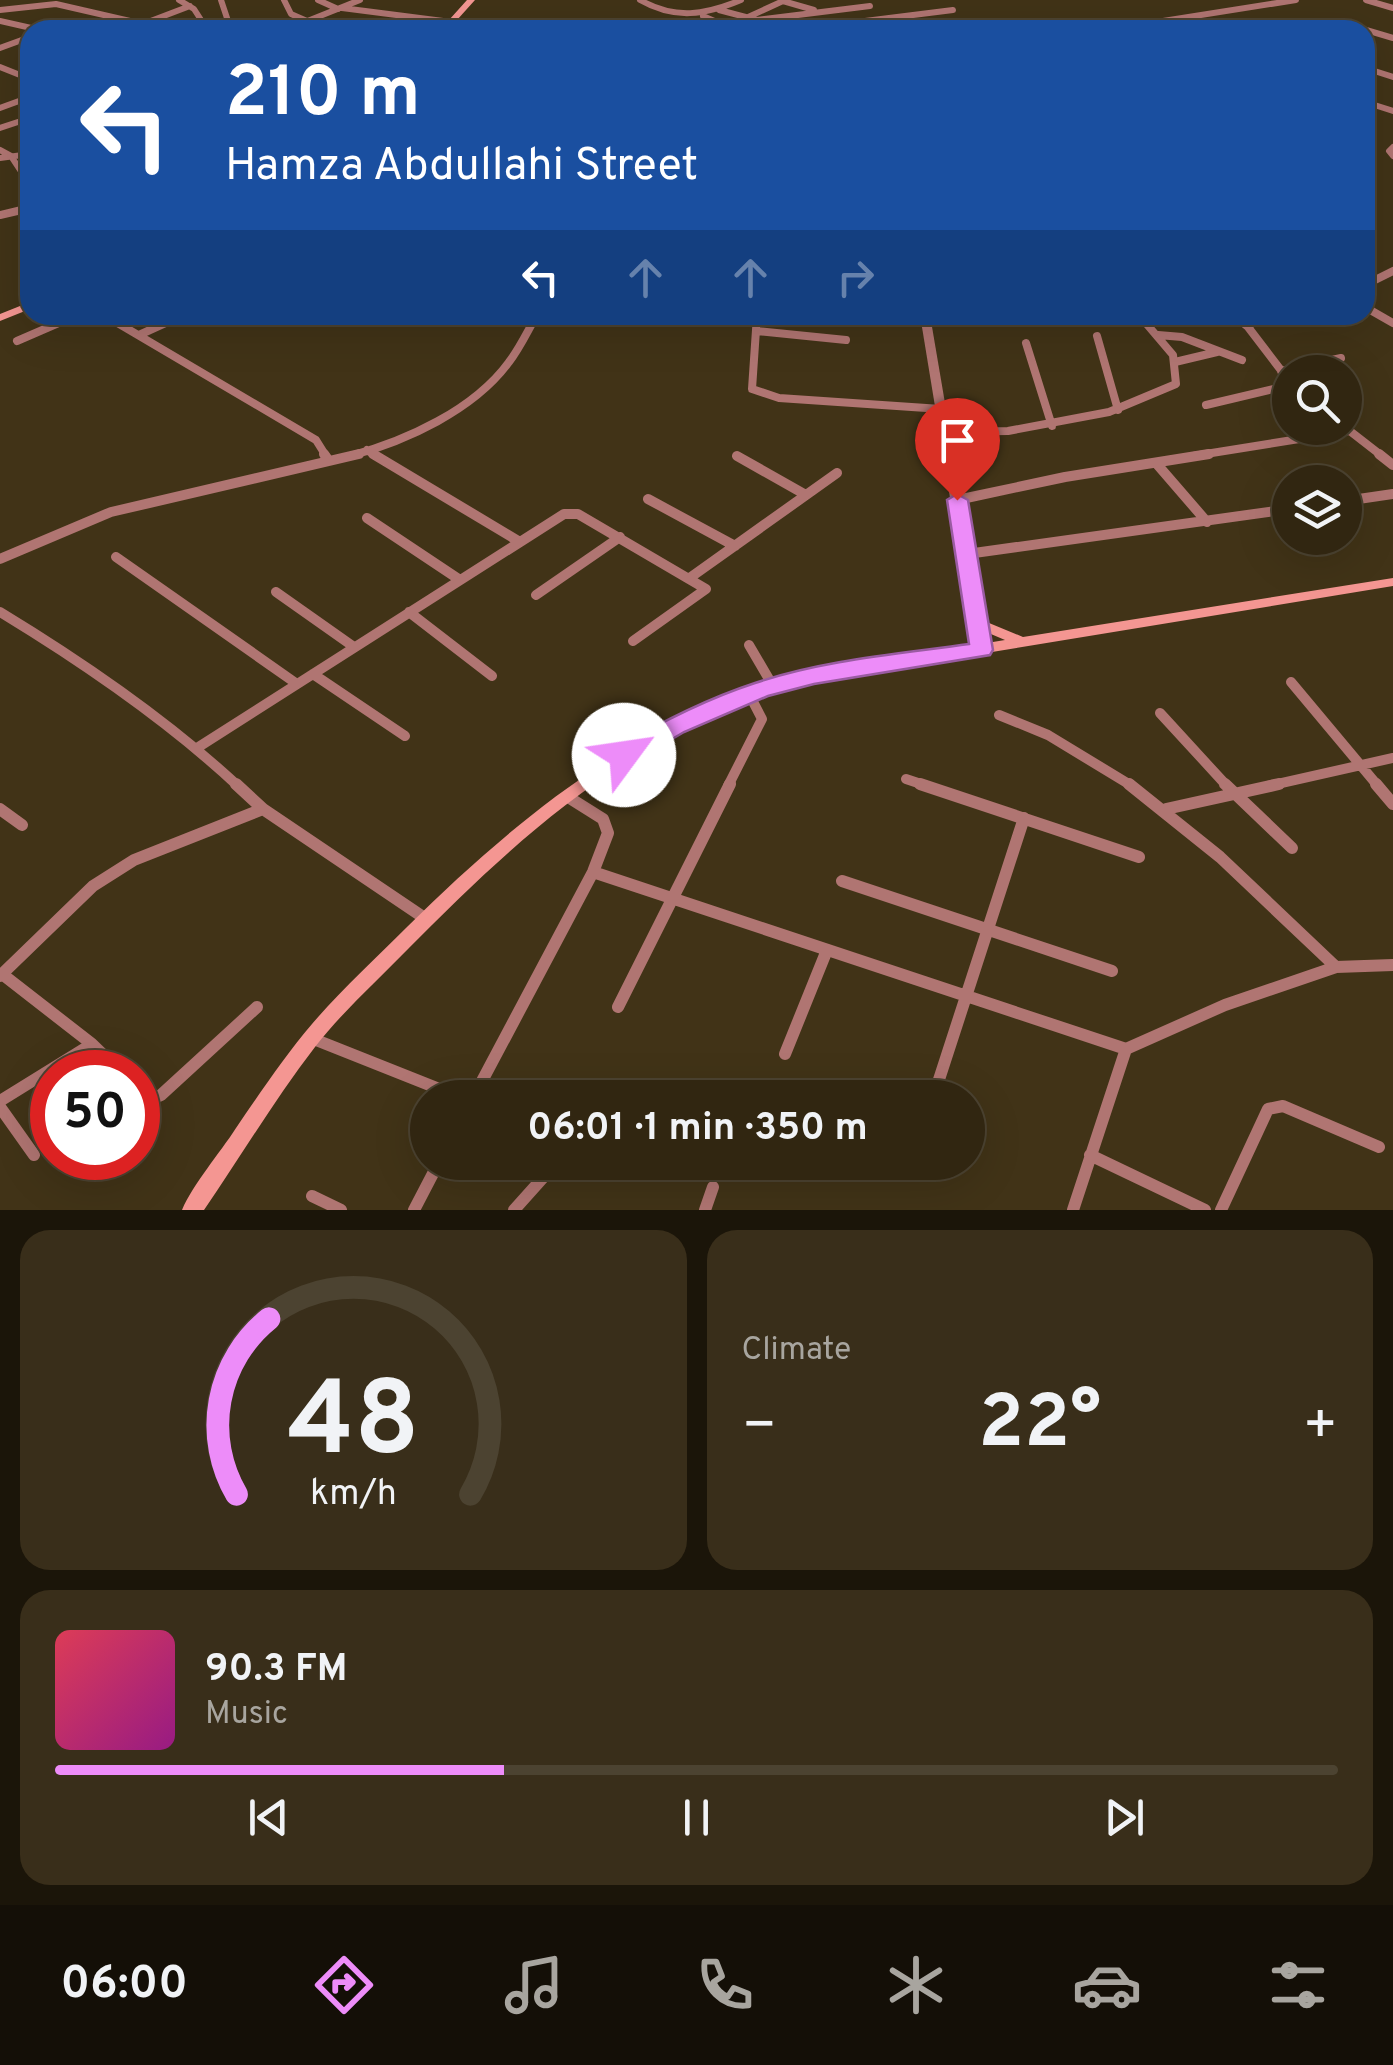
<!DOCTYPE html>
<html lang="en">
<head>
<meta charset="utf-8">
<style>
  body { margin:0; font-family:Overpass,sans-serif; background:#392e1a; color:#f1f3f6; height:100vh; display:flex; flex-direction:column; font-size:38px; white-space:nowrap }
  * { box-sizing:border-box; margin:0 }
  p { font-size:32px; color:#a8a59f }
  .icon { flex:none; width:55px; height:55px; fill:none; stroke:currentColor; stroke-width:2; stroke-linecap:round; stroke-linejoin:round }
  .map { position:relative; height:1210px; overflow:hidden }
  .panel { display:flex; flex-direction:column; gap:20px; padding:20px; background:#1b1509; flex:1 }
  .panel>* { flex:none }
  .banner { position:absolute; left:20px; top:20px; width:1355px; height:305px; border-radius:30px; box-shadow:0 10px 40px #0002,0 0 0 2px #4c4331; background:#1a4fa0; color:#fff; overflow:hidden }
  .tools { position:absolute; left:1272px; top:355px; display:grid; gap:20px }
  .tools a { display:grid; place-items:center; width:90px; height:90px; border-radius:50%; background:#312611; box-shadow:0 10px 40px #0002,0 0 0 2px #4c4331; font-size:50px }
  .speed { position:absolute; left:30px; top:1050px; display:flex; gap:20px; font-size:50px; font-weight:700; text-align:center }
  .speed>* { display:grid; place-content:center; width:130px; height:130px; border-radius:50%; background:#312611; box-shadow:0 10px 40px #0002,0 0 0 2px #4c4331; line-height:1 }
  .speed .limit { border:15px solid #d22; background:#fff; color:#111 }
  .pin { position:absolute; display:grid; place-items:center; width:85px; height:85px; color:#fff; margin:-102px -42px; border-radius:50% 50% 50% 0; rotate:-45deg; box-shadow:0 0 10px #0007 }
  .pin .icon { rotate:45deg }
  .me { position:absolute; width:110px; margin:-55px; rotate:59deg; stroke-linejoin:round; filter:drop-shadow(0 0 8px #0008) }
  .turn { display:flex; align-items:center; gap:35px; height:210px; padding:0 40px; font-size:45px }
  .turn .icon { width:130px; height:130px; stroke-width:2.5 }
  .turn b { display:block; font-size:70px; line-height:85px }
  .lanes { display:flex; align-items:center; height:95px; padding:0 40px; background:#0003; justify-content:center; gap:50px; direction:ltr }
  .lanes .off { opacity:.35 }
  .big { font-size:75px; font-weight:700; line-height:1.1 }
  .panel .card { flex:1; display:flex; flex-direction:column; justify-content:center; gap:15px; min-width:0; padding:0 35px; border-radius:30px; background:#392e1a }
  .panel .dial { align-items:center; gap:0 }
  .dial svg { height:260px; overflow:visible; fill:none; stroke:#4c4331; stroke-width:7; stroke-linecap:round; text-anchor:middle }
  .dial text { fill:#f1f3f6; stroke:none }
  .song { display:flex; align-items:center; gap:30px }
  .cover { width:120px; height:120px; border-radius:15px; background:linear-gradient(135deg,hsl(350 70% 55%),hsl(310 70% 35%)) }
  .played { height:10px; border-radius:5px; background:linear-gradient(90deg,#ed8cf9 35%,#4c4331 35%) }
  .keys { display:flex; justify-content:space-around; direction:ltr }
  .heat { display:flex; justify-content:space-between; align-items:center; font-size:55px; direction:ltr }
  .panel .tiles { flex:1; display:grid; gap:20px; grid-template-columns:1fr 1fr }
  .card:last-child { grid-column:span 2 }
  .trip { position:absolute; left:410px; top:1080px; width:575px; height:100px; border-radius:50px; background:#312611; box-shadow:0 10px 40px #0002,0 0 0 2px #4c4331; font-weight:700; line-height:100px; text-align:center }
  .tab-bar { display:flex; height:160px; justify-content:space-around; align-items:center; background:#140f07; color:#a8a59f }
  .tab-bar .icon { width:70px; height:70px }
  .tab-bar .on { color:#ed8cf9 }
  .tab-bar b { font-size:45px; color:#f1f3f6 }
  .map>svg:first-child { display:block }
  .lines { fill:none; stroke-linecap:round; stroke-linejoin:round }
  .minor-far3 { stroke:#b07572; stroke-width:6 }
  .minor-far2 { stroke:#b07572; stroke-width:8 }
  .minor-far1 { stroke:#b07572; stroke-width:10 }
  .minor { stroke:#b07572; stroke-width:12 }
  .tertiary { fill:#b07572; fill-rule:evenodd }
  .secondary { fill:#f49692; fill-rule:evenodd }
  .route { fill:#ed8cf9; stroke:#9a5ba2; stroke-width:2.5 }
</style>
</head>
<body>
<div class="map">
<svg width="1393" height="1210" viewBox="0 0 1393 1210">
  <rect width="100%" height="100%" fill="#413317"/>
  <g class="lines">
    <!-- minor-far3 -->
    <path class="minor-far3" d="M179,0L194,9L203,23L196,30
      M221,0L231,30
      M284,0L291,14L307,21
      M318,0L338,9
      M640,0C675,20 705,15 741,0
      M1366,0L1393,8
      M342,8L451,22
      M0,10L56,4L143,24
      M719,10L757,20L870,6
      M703,16L735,30
      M746,18L783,1L814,10
      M0,21L40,30
      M127,30L190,6
      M285,30L360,0
      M793,30L953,10
      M1160,30L1144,24L1296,0
      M1307,30L1356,27L1393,38
      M0,48L30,37
      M0,67L30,79
      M1365,68L1393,77
      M1365,102L1393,111
      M0,108L30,97
      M0,128L30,118
      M1393,147L1389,151L1393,156
      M0,150L11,156L30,185
      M0,158L30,154"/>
    <!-- minor-far2 -->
    <path class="minor-far2" d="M0,215L30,208
      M1365,285L1393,271
      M1365,307L1393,323
      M104,315L316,440L326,456
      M516,315L536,319
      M757,315L752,389L779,398L941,409
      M1233,315L1248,327L1290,382
      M1248,327L1257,319L1295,323L1311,315
      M756,331L846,340
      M139,335L183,315
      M1158,335L1182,337L1242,360
      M1097,336L1118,410
      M17,341L77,315
      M1026,343L1052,426
      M1175,362L1217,352
      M1281,371L1341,358
      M1206,405L1290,385
      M1346,428L1382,456
      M945,432L1008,431L1109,412L1176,384L1173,355L1139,315
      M367,450L377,456
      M350,456C406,441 474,410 509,362C520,348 528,330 537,315
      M1193,456L1349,431"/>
    <!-- minor-far1 -->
    <path class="minor-far1" d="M324,454L329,461
      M373,454L520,542
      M1379,454L1393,465
      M737,456L806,495
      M1156,463L1207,522
      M648,499L735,546
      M957,500L1065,477L1209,454
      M1345,501L1393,494
      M367,518L460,580
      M967,554L1290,509
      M116,557L297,684
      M0,559L111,512L359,454
      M691,577L837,473
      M276,592L354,647
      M536,595L620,537
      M0,612C84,663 166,719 238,786
      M409,612L492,676
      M749,645L773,686
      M313,674L405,736
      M1291,682L1378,786
      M1160,713L1227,786
      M999,715L1048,735L1132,786
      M197,748L564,514H578L706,589L633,641
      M906,779L927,786
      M728,786L762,719L749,694
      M1268,786L1393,758"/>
    <!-- minor -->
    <path class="minor" d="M236,784L263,809L426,919
      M920,784L1139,857
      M1129,784L1220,857L1336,967
      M1225,784L1292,848
      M1376,784L1393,804
      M0,809L22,825
      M1166,809L1279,784
      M593,872L1126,1049L1225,1005L1336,967L1393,965
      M842,881L1112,971
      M2,974L92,1044L121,1072
      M0,976L93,886L134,860L263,809
      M618,1007L730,784
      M311,1038L462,1098
      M785,1054L827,950
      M138,1089L152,1099L161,1095L257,1007
      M473,1098L593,872L608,833L603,819L568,797
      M933,1098L1024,818
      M0,1101L92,1044
      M0,1107L34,1155
      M1090,1155L1205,1210
      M312,1196L341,1210
      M414,1210L439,1162
      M514,1210L557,1162
      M705,1210L713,1187
      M1073,1210L1126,1049
      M1221,1210L1268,1109L1283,1106L1379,1147"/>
    <!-- tertiary -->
    <path class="tertiary" d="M920,315H930L987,650L981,654L975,650Z"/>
    <!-- secondary -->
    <path class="secondary" d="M467,0H475L448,30H440Z
      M30,302V309L0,321V314Z
      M1393,578V586L815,681C776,693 738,705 701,722C588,773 495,861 409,948C377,981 343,1011 315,1047C275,1099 241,1156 204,1210H182C193,1184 220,1153 236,1128C260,1093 284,1057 312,1024C341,990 375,959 407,927C505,830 614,739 746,692C829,662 919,654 1005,640L972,626L970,623L977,618L1023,637Z"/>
  </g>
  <!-- route -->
  <path class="route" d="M957,494L968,500L993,650L990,655L814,684L768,696L684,732L633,762H615L611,755L615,749C659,723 706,699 755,683C823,660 898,654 969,644L947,500Z"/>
</svg>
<div class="tools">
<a><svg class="icon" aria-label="search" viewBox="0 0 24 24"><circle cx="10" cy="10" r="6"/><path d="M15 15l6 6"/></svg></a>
<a><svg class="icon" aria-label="layers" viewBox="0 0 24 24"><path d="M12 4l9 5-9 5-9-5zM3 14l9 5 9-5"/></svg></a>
</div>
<div class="speed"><div class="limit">50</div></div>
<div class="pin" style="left:957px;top:500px;background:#d93025"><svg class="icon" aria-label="arrive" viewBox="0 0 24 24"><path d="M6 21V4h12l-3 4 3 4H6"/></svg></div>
<svg class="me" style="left:624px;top:755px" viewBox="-20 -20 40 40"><circle r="19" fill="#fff"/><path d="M0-13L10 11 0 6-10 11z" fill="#ed8cf9"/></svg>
<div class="trip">06:01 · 1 min · 350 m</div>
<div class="banner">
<div class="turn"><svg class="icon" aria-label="left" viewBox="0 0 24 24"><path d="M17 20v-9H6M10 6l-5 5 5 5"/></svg><div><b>210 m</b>Hamza Abdullahi Street</div></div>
<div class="lanes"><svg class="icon" aria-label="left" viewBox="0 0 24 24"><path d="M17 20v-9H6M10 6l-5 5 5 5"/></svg><svg class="icon off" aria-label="ahead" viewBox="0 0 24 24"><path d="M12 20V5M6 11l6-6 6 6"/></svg><svg class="icon off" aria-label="ahead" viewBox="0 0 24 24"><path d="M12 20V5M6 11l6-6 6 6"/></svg><svg class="icon off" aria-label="right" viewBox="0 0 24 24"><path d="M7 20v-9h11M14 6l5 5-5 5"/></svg></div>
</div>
</div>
<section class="panel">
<div class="tiles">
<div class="card dial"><svg viewBox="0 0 100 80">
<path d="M14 69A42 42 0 1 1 86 69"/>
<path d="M14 69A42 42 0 0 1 24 15" stroke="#ed8cf9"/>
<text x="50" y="56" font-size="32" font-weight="700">48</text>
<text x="50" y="72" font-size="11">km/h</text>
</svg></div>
<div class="card"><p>Climate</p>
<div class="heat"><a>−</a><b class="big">22°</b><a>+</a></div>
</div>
<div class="card">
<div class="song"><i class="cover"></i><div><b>90.3 FM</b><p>Music</p></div></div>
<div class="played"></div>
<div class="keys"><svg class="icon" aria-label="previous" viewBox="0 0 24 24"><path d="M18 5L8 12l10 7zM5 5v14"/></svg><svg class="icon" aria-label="pause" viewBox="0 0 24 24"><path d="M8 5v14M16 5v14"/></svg><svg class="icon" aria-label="next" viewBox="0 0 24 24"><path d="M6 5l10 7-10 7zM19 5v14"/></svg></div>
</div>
</div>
</section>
<nav class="tab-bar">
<b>06:00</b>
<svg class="icon on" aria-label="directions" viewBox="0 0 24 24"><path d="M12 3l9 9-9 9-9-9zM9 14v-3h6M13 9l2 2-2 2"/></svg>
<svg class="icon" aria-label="music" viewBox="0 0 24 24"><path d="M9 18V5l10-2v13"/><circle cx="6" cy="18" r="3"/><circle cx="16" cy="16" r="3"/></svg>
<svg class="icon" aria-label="phone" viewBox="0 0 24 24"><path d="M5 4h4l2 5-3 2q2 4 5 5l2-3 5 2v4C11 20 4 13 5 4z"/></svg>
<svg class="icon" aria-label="climate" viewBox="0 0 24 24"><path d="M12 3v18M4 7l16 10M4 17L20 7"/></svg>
<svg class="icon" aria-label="car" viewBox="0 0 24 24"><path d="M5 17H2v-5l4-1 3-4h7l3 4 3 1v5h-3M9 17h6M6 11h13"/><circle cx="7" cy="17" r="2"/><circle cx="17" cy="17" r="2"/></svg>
<svg class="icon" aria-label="filters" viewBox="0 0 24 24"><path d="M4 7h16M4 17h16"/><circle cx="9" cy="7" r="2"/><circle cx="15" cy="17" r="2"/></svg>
</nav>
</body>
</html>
